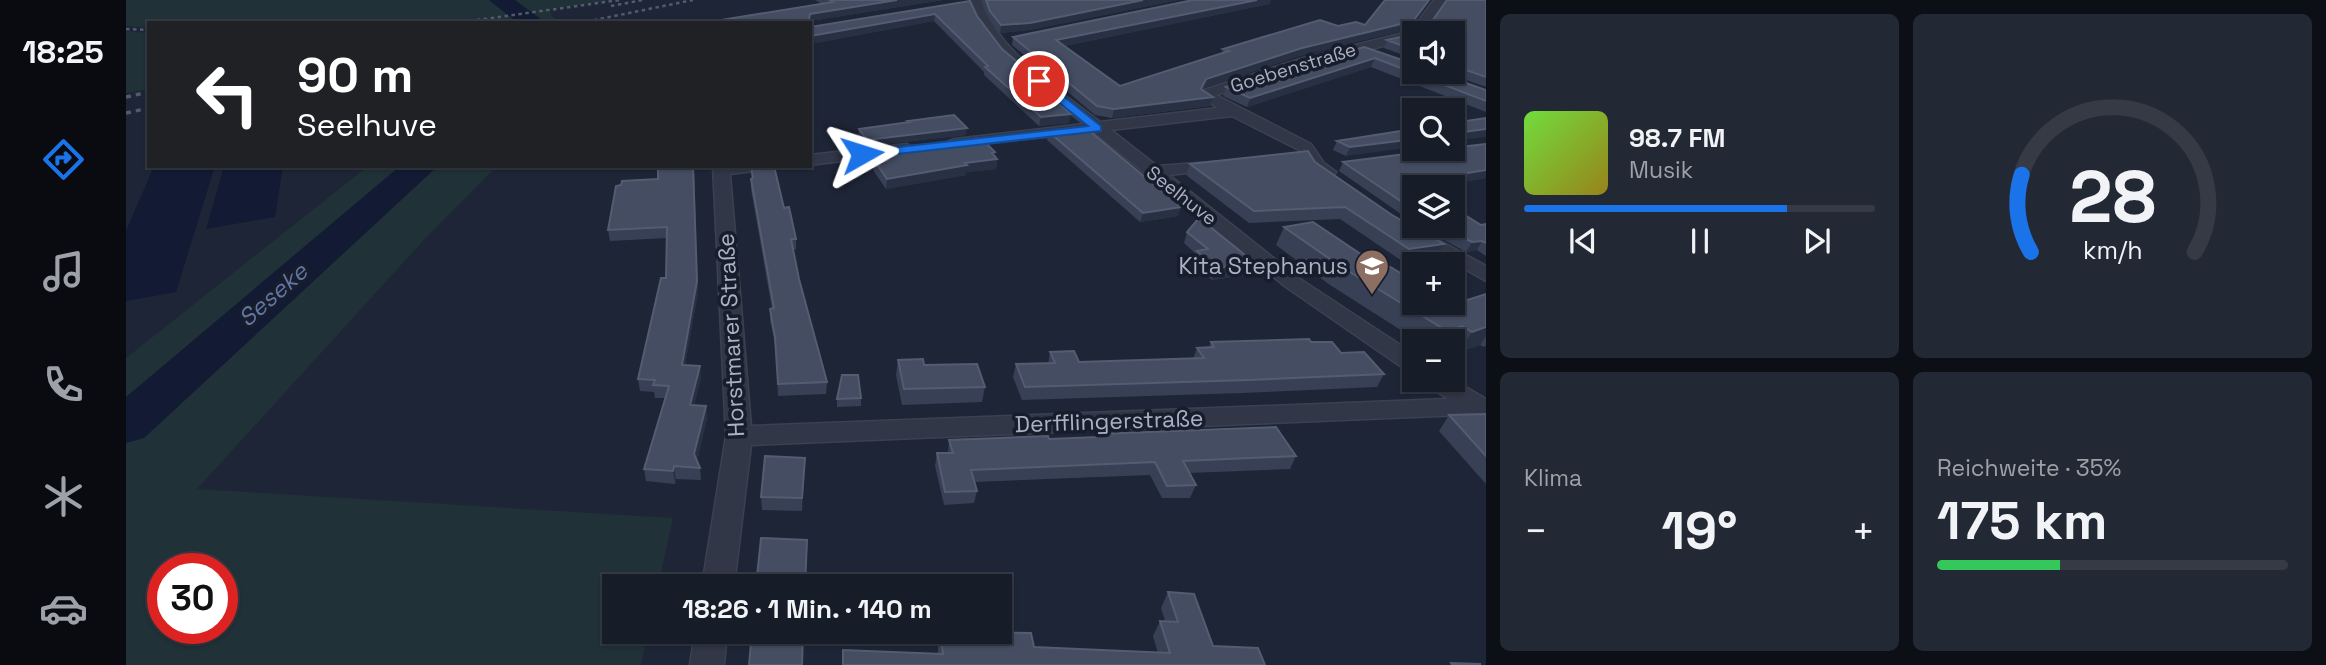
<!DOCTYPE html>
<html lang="de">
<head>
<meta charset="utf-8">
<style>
  body { margin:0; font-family:"Space Grotesk",sans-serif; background:#232934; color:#f1f3f6; height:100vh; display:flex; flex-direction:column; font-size:26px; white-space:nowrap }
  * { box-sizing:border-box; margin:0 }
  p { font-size:23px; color:#9ea1a8 }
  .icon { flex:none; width:38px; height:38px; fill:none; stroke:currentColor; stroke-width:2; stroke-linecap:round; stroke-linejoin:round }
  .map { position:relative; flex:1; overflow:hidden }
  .side { display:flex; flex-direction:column; gap:14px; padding:14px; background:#0c0f16; width:840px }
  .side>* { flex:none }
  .banner { position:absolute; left:21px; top:21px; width:665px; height:147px; border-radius:0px; box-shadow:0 2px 5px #0004,0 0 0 2px #353a45; background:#202124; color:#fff; overflow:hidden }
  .fabs { position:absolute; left:1276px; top:21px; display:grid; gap:14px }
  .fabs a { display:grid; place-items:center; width:63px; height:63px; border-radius:0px; background:#161c28; box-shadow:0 2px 5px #0004,0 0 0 2px #353a45; font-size:35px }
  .speed { position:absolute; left:21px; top:553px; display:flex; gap:14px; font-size:35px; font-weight:700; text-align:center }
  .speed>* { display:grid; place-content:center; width:91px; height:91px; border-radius:50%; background:#161c28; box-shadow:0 2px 5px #0004,0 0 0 2px #353a45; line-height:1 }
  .speed .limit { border:10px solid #d22; background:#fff; color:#111 }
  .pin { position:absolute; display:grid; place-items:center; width:60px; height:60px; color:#fff; margin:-30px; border:4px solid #fff; border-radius:50%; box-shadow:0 2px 7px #0007 }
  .me { position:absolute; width:77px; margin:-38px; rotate:84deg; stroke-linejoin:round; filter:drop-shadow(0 0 5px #0008) }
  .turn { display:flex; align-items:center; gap:24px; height:147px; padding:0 35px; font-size:32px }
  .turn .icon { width:91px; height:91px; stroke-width:2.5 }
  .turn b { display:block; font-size:49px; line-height:60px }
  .big { font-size:52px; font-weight:700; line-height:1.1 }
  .side .widget { flex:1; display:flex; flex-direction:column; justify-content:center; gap:10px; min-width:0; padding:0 24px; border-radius:10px; background:#232934 }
  .side .dial { align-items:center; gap:0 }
  .dial svg { height:182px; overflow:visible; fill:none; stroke:#353a45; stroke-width:7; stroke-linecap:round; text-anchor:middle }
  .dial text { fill:#f1f3f6; stroke:none }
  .song { display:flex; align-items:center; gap:21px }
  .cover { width:84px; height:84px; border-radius:10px; background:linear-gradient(135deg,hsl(100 70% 55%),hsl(50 70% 35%)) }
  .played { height:7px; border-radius:4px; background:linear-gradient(90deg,#1a73e8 75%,#353a45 75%) }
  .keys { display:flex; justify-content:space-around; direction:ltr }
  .heat { display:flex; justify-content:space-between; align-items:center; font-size:38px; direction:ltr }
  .charge { height:10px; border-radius:5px; background:linear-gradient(90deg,#34c759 35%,#353a45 0) }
  .side .tiles { flex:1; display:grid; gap:14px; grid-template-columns:repeat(2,1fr) }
  .trip { position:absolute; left:476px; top:574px; width:410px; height:70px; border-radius:0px; background:#161c28; box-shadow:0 2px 5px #0004,0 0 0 2px #353a45; font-weight:700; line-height:70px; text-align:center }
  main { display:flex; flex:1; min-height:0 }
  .tab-bar { display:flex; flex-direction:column; width:126px; justify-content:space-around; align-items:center; background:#090b10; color:#9ea1a8 }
  .tab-bar .icon { width:49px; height:49px }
  .tab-bar .selected { color:#1a73e8 }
  .tab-bar b { font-size:32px; color:#f1f3f6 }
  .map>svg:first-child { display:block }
  .green { fill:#203137; fill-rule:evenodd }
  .water { fill:#121b33 }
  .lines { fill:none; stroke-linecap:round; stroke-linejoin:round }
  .river { fill:#121b33; fill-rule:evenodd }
  .street-casing { stroke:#3b4150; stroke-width:3 }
  .street { fill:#313747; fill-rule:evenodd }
  .rail-far1 { stroke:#535a6e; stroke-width:2.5; stroke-dasharray:3.5 3.5; stroke-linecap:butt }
  .rail { stroke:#535a6e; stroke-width:3.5; stroke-dasharray:5 5; stroke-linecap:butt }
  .wall { fill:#384056 }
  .shaded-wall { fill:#283044 }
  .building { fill:#444d62; stroke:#545c71; stroke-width:2 }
  .route { fill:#1a73e8; stroke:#114b97; stroke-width:2 }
  .labels { text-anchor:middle; stroke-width:7; stroke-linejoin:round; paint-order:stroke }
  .far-street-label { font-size:19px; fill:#abb1c4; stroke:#171d2b }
  .poi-label { font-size:23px; fill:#abb1c4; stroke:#171d2b; text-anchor:end }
  .street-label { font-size:23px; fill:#abb1c4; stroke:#171d2b }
  .water-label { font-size:24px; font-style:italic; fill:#6176a6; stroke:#171d2b }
</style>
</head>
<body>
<main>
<nav class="tab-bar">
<b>18:25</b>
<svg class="icon selected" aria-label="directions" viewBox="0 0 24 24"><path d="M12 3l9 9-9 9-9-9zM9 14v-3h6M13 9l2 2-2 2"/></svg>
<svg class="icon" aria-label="music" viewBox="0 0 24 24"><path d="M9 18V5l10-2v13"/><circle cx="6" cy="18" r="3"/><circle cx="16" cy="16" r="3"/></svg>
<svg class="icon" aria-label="phone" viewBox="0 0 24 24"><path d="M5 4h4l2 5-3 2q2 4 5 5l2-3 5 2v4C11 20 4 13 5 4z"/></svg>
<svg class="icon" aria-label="climate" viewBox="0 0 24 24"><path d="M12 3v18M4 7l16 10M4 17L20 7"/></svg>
<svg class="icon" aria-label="car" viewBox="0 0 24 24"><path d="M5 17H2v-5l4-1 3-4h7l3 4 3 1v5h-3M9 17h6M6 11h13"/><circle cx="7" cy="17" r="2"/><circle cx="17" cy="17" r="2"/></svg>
</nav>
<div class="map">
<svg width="1360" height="665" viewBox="0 0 1360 665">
  <rect width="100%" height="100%" fill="#1e2536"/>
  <!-- green -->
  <path class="green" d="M0,0H484L424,10L426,16L436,23H347L346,20L313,23H23V28L0,26Z
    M0,31L23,33V89L0,93Z
    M242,166H371L296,242L71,489L547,518L532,586H488V632H522L515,665H0V358ZM37,569H96V628H37Z"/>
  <!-- water -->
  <path class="water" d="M28,166H89L50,292L0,301V231Z
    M98,166H157L149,217L80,229Z"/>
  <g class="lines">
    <!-- river -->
    <path class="river" d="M363,0H389L420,23H392Z
      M274,166H312L18,438L0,443V397Z"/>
    <!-- street casing -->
    <g class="street-casing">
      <path id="street" d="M843,0H855C871,51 933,90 974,122L1092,108L1075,97L1078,90L1174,59L1285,31L1308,0H1320L1296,33H1288V38L1184,65L1090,95L1185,144L1198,163L1210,172L1207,176L1201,177L1186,171L1173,150L1106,116L985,130L1031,166L1099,161L1101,165L1099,169L1043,175L1174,279L1288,354V373L1280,370L1160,287L968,132L823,147L821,144L823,141L829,139L958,124C916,90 859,54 843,0Z
        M781,144L789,149L787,152L684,165V155Z
        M587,166H636L628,171L604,174L625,426L1322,399L1302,386L1299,380L1326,379L1360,399V414L625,445L608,586H576L600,436Z
        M1289,227L1360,266V281L1282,237L1279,233L1282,229Z
        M569,632H601L598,665H564Z"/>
    </g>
    <!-- street -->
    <use href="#street" class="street"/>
    <!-- rail-far1 -->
    <path class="rail-far1" d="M485,6L517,0
      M330,23L494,0
      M454,23L567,0
      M0,29L23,30"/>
    <!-- rail -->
    <path class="rail" d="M0,97L23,92
      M0,113L23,108"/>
  </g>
  <!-- wall -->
  <path class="wall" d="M689,0H817L684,21L683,23H595L696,4Z
    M856,0H1052L903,30L874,33L863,19Z
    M1067,0H1145L1143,4L939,46L994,86L1096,53L1097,49L1212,26L1239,25L1259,0H1305L1283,29L1173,56L1077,88L1076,90L1087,97L1084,106L986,118L969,115L886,45L887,37Z
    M1360,0V87L1318,72H1326V33H1292L1302,27Z
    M844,1L851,16L876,49L935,99L934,104L943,123L913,126L858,75V72L808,21L684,44Z
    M1288,34V59L1258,48L1261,40Z
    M1238,47L1360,90V112L1245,67L1121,107L1097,96L1100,87Z
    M782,121L840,135L741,146L732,135L733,129L782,123Z
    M1288,129L1220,156L1207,150L1211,141Z
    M923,132L1052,216L1014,222L921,140Z
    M1360,144V178L1307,187H1288V223L1213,171L1217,162Z
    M752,150L869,156L871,159L870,169L840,172V175L760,189L747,170L748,160L751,159Z
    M1189,162L1266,215L1318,244L1311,256L1276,261L1214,219L1123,223L1060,175L1064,164Z
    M532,166H568L572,292L559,365L575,378L568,405L580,406L581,418L571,461L574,468L575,480L550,479L549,484L520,481L518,469L539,398H529L528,392L514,391L512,379L540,278L541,238L484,241L482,230L532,179Z
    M624,166L658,208L670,239V249L667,250L673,279L701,382L700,394L652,396L650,349L644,320V309H646L625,189V179H626Z
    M1360,224V256L1351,250L1340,252L1293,226H1326Z
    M1158,227L1254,267L1329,304L1360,294V346L1358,347L1354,345L1333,352L1326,348V341H1292L1204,285L1150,245Z
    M1061,232L1129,263L1124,274L1086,280L1067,263L1070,254L1058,243Z
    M1085,342H1185L1215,353L1258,374L1251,387L1116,393L896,400L887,377L890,364H922L924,352L953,362L1067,359L1071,348L1083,347Z
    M772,360L798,365L859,387L856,402L776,405L770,375Z
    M735,398V406L711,407V399Z
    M1360,414V484L1313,431L1323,415Z
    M972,434L1170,456L1164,469L1063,473L1070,485L1064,498H1036L1024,475L848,482L851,491L848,503L818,505L809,466L811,453H822L823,440L923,439L971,437Z
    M679,458L676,511L636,510L635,497Z
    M1042,592L1087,646L1139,665H716L717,650L812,654V646L814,632L908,647L1032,653L1027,636L1034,621H1039L1035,608Z"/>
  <!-- shaded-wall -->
  <path class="shaded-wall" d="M771,0H817L684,21L683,23H682L684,14Z
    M1017,0H1052L903,30L874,33L875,25Z
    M1131,0H1145L1143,4L929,48L930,40Z
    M1303,0H1305L1283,29L1173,56L1077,88L1072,98L1080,79L1176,48Z
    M809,14L808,21L684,44V36Z
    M1249,58L1245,67L1121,107L1124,98Z
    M1087,97L1084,106L986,118L988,109Z
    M945,114L943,123L913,126L915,117Z
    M841,128L840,135L741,146V140Z
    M1360,129V137L1326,141L1330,133Z
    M1288,139V147L1220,156L1224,147Z
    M869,152L868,159H871L870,169L840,172V175L760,189L761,179L839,163Z
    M567,166L572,292L557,377L556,365Z
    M1360,170V178L1307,187H1288L1286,182Z
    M1055,207L1052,216L1014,222L1017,213Z
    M1356,241L1351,250L1340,252L1346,242Z
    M1318,244L1311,256L1276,261L1283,249Z
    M1129,263L1124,274L1086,280L1090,268Z
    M1336,326L1326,342L1315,341L1321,331Z
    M1360,327V336L1354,345L1333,352L1346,332Z
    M574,366L575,378L565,417L564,405Z
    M580,406L581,418L570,466L568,454Z
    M679,458V470L676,511V498Z
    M548,466L550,479L549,484L547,471Z"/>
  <!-- building -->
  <path class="building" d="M703,0H771L684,14L682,23H596L595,20L707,2Z
    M860,0H1017L904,23L875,25L864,11Z
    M1067,0H1131L930,40L994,86L1103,51L1097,49L1194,20L1212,26L1230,22L1239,25L1259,0H1303L1287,21L1176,48L1080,79L1075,89L1087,97L988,109L971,106L887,37Z
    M1321,0H1360V77L1326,65V33H1290H1292L1294,28L1302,27Z
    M844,1L851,16L876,49L935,99L926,98L945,114L915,117L859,67L862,66L809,14L684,36V27Z
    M1288,34V50L1261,40Z
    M1238,47L1288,64V72H1309L1360,90V101L1249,58L1124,98L1100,87Z
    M828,115L841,128L741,140L733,129L784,122L782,121Z
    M1360,118V129L1330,133L1328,138H1326V123Z
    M960,128L1055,207L1017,213L923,132Z
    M1288,129V139L1224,147L1211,141Z
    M855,138L869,152L866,153L871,159L839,163L841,165L761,179L748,160L759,159L752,150Z
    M1360,144V170L1286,182L1294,187H1288V210L1217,162L1319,149H1326V148Z
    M1182,151L1189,162L1266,215L1318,244L1283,249L1219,207L1128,211L1064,164Z
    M532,166H567L571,281L556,365L574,366L564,405L580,406L568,454L574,468L548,466L547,471L518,469L543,386L527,385L529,380L512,379L535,278H540L541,227L482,230L490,186L495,185L496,181L532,179Z
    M625,166H648L658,208L663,207L670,239H665L673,279L701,382L652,384L649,337L644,309L648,308L625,179L627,178Z
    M1326,207L1355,225L1360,224V243L1356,241L1346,242L1315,226H1326Z
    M1073,218L1129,263L1090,268L1071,251L1082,249L1061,232Z
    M1187,222L1254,267L1261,265L1288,281V303H1326L1329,304L1360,294V327L1346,332L1336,326L1321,331L1214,266L1158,227Z
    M1183,339L1185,342H1206L1215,353L1238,352L1258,374L1122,380L899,387L890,364L929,363L924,352L948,351L953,362L1078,358L1071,348L1088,347L1085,342Z
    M797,359L798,365L851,364L859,387L778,389L772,360Z
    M716,375H732L735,398L711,399Z
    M1360,414V456L1323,415Z
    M1150,427L1170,456L1057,461L1070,485L1041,486L1029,462L845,470L851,491L819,492L811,453H827L823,440L922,436L923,439L973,437L972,434Z
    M639,456L679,458L676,498L635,497Z
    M635,538L681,540L679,586H630Z
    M1042,592L1068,594L1087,646L1132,648L1139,665H717V650L817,654L814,632L905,633L908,647L1044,653L1034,621L1052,622Z
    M626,632H677L676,665H623Z
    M1325,663L1354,664V665H1326Z"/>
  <!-- route -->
  <path class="route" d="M909,79H916L975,126V131L736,158L731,154L736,151L962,126L909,83Z"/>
  <!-- icons -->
  <defs>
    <g id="school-pin" transform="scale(1.75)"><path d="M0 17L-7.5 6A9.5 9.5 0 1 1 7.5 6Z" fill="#8d6e63" stroke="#171d2b"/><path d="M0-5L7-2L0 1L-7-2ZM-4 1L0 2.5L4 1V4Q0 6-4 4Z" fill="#fff"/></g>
  </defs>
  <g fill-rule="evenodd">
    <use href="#school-pin" x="1246" y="266"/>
  </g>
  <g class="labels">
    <!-- far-street labels -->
    <g class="far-street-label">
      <text transform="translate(1167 67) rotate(-17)" y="7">Goebenstraße</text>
      <text transform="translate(1056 195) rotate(38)" y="7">Seelhuve</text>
    </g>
    <!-- poi labels -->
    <g class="poi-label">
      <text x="1222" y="274">Kita Stephanus</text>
    </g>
    <!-- street labels -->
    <g class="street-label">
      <text transform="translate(605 335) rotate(-93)" y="8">Horstmarer Straße</text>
      <text transform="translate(983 421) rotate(-2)" y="8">Derfflingerstraße</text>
    </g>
    <!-- water labels -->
    <g class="water-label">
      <text transform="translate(147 295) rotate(-41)" y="8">Seseke</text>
    </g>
  </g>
</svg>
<div class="fabs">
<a><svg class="icon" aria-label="sound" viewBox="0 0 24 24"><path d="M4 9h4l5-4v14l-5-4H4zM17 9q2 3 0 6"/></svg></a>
<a><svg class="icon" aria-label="search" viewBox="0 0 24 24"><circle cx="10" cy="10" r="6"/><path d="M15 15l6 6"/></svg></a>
<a><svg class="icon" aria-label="layers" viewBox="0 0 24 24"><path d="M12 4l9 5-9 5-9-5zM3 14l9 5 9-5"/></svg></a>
<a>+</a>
<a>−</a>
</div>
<div class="speed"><div class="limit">30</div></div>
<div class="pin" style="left:913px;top:81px;background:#d93025"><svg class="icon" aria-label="arrive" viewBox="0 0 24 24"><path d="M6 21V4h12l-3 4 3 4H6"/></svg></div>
<svg class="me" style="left:736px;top:154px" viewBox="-20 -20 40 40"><path d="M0-17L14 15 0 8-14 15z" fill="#1a73e8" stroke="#fff" stroke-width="4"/></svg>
<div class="trip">18:26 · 1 Min. · 140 m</div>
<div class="banner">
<div class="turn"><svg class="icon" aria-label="left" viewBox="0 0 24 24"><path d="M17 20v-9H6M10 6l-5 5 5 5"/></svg><div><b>90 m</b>Seelhuve</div></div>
</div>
</div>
<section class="side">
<div class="tiles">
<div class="widget">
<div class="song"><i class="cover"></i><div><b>98.7 FM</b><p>Musik</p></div></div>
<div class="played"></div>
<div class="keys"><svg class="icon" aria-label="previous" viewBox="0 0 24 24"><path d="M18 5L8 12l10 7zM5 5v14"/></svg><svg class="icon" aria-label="pause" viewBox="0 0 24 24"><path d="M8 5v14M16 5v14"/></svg><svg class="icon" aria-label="next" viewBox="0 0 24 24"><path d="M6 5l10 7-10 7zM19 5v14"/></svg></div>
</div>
<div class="widget dial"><svg viewBox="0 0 100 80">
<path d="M14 69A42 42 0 1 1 86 69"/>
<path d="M14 69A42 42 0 0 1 10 35" stroke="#1a73e8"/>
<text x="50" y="56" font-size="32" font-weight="700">28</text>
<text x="50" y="72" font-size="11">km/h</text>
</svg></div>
<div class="widget"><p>Klima</p>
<div class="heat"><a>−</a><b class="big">19°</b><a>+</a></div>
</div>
<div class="widget"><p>Reichweite · 35%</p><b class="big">175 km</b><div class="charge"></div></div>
</div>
</section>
</main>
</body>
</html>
